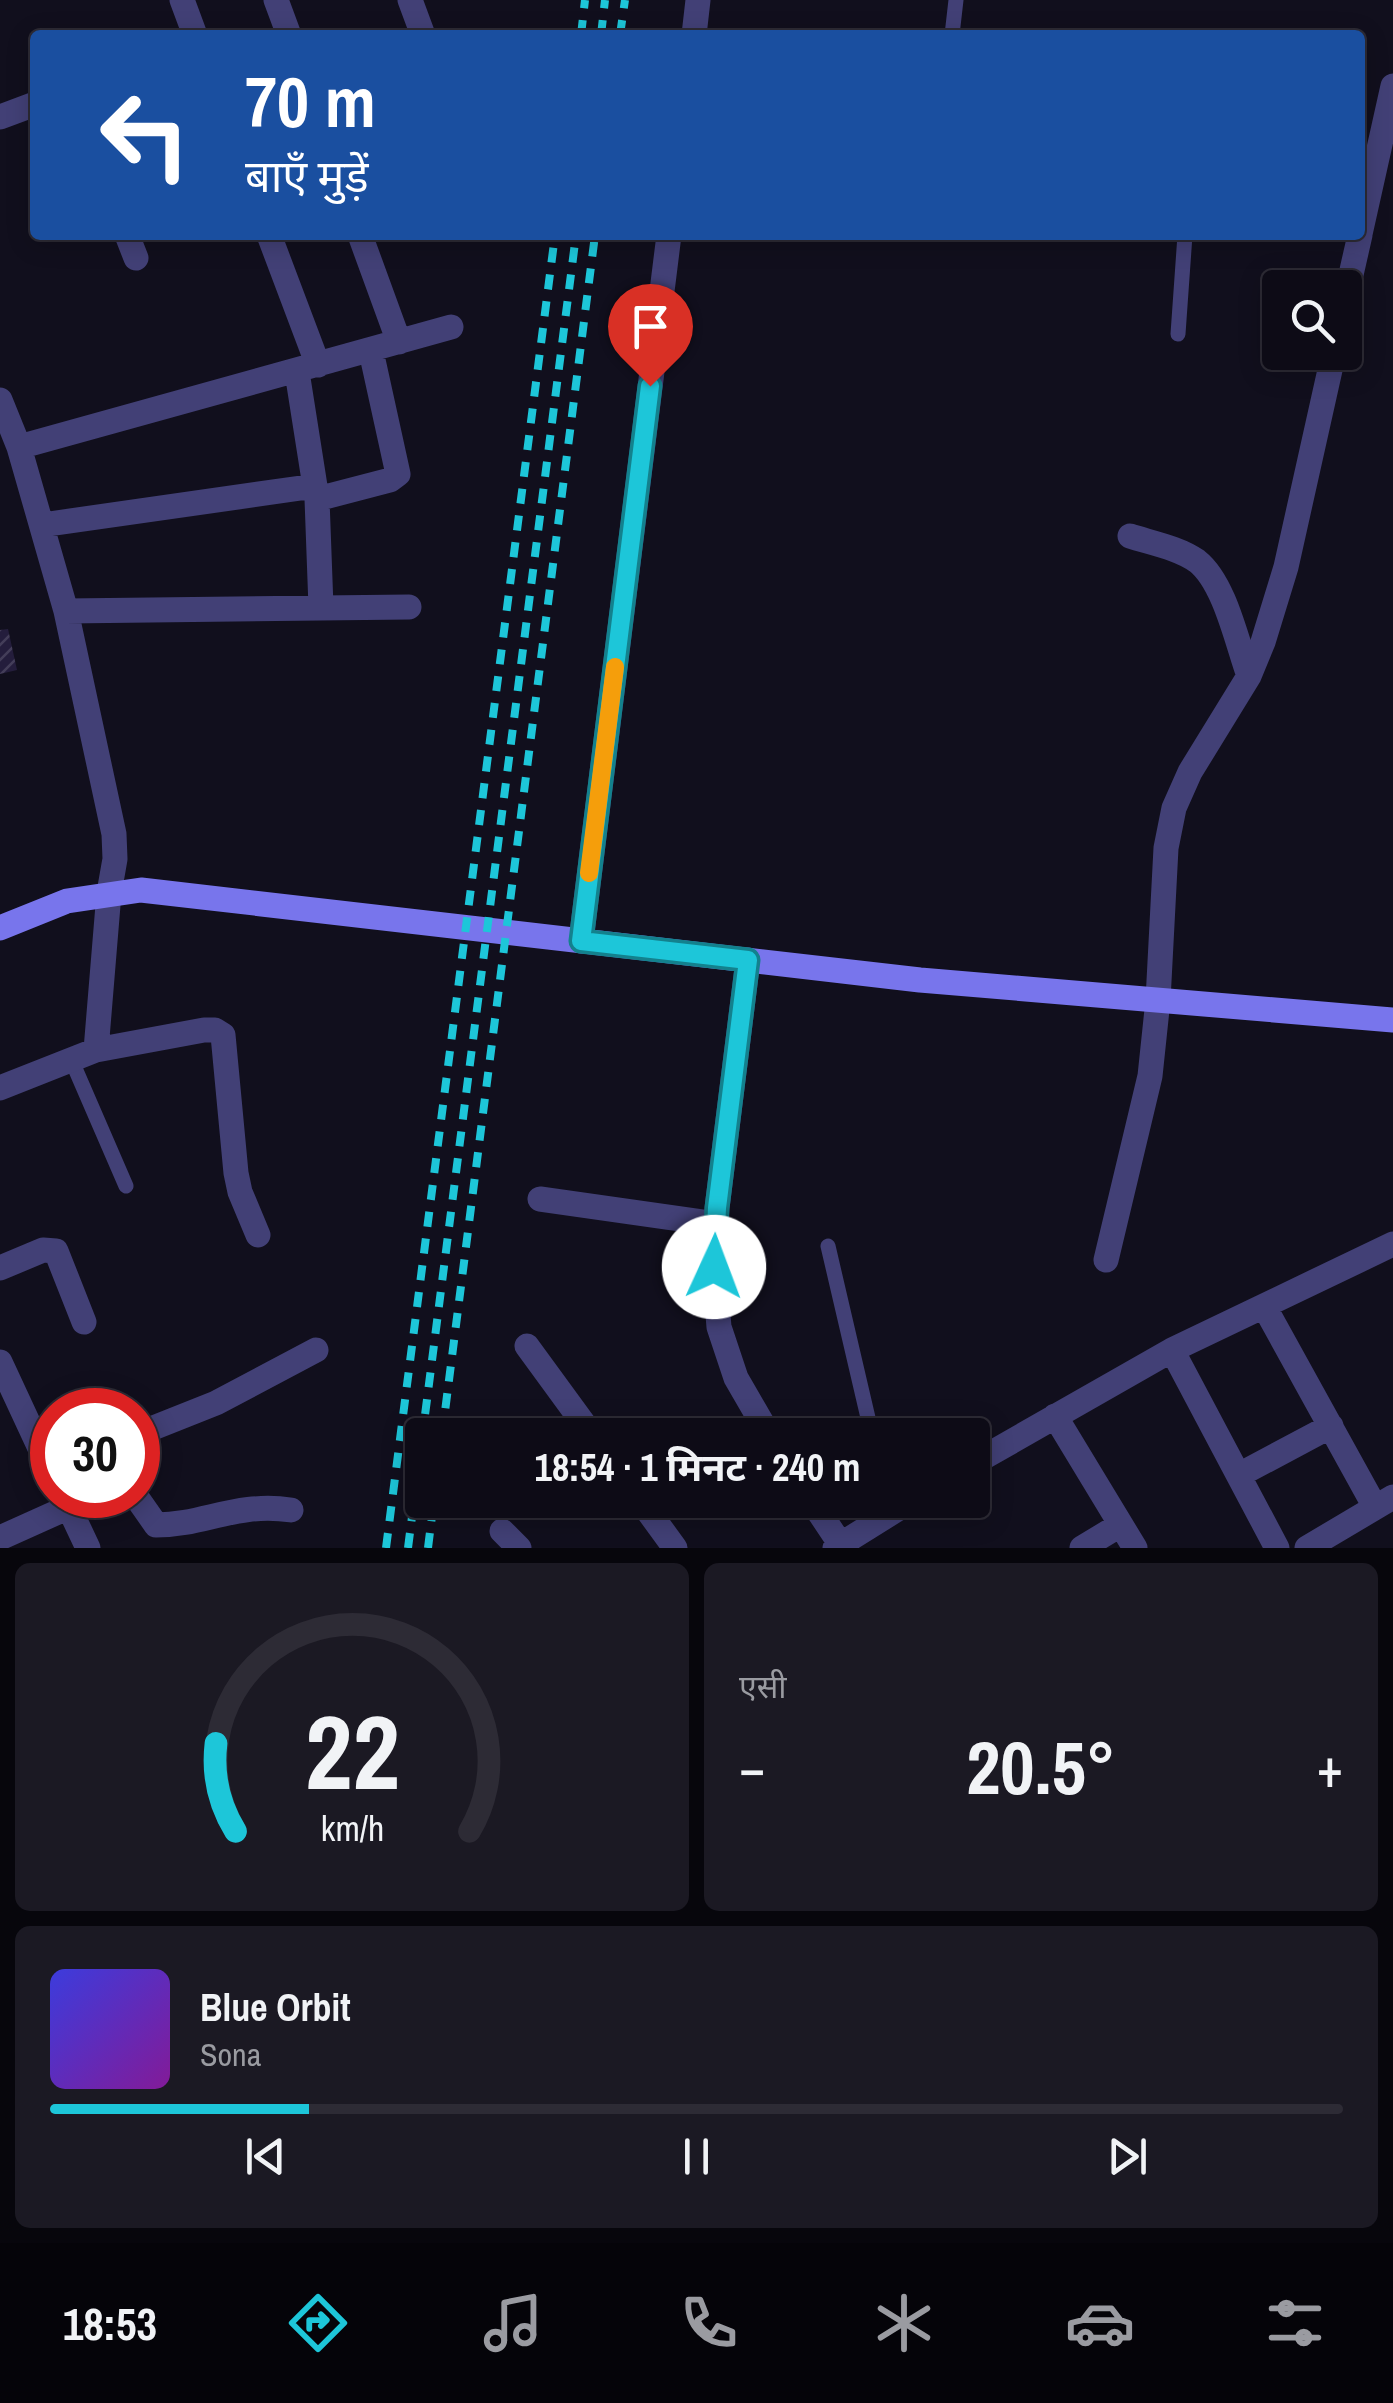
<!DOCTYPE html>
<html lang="hi">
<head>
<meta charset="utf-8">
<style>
  body { margin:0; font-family:"Archivo Narrow","Noto Sans Devanagari",sans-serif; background:#1b1923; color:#f1f3f6; height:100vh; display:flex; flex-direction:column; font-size:38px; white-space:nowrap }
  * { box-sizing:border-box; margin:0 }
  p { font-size:32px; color:#9a9ba1 }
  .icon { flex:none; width:55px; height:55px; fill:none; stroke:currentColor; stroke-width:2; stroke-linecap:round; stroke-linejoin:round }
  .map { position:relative; height:1548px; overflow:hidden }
  .panel { display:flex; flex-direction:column; gap:15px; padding:15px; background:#07060c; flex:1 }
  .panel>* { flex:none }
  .hud { position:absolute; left:30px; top:30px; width:1335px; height:210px; border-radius:10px; box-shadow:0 5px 25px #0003,0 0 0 2px #2d2b35; background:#1a4fa0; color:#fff; overflow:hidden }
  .controls { position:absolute; left:1262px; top:270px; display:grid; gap:20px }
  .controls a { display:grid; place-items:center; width:100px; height:100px; border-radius:10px; background:#0d0b16; box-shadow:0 5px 25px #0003,0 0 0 2px #2d2b35; font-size:50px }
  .speed { position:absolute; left:30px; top:1388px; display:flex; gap:20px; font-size:50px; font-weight:700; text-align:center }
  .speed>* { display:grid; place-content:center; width:130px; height:130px; border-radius:50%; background:#0d0b16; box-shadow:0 5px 25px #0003,0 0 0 2px #2d2b35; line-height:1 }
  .speed .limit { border:15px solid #d22; background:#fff; color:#111 }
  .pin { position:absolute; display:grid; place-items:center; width:85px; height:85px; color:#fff; margin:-102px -42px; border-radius:50% 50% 50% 0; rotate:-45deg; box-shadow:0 0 10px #0007 }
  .pin .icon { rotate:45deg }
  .me { position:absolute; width:110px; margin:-55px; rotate:2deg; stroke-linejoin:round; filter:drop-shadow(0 0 8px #0008) }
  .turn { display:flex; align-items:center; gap:35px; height:210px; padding:0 50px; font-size:45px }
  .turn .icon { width:130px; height:130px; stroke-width:2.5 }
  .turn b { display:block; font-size:70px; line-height:85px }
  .big { font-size:75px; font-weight:700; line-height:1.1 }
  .panel .tile { flex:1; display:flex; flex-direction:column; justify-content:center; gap:15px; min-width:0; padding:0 35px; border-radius:15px; background:#1b1923 }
  .panel .dial { align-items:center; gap:0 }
  .dial svg { height:260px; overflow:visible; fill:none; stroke:#2d2b35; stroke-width:7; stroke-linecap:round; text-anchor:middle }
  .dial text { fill:#f1f3f6; stroke:none }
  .song { display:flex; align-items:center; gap:30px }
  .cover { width:120px; height:120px; border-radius:15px; background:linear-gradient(135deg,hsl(240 70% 55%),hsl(290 70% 35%)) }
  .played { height:10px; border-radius:5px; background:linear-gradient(90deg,#1dc6d9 20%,#2d2b35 20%) }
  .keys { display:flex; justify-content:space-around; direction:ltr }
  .heat { display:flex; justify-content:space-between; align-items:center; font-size:55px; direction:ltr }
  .panel .tiles { flex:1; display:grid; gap:15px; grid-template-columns:1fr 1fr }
  .tile:last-child { grid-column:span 2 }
  .trip { position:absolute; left:405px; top:1418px; width:585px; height:100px; border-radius:10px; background:#0d0b16; box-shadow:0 5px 25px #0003,0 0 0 2px #2d2b35; font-weight:700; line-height:100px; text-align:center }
  .dock { display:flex; height:160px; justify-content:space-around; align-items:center; background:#050409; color:#9a9ba1 }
  .dock .icon { width:70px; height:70px }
  .dock .active { color:#1dc6d9 }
  .dock b { font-size:45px; color:#f1f3f6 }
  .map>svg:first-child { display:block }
  .building { fill:url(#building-hatch) }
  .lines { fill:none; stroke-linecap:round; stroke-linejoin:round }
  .lane { stroke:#424076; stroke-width:15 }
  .street { stroke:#424076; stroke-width:25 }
  .secondary { stroke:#7875ec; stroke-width:25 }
  .rail { stroke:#1dc6d9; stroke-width:8; stroke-dasharray:15 12; stroke-linecap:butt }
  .route-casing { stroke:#13818d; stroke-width:25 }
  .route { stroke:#1dc6d9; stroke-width:18 }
  .slow { stroke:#f59e0b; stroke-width:18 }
</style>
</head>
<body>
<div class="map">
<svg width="1393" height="1548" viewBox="0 0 1393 1548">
  <defs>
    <pattern id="building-hatch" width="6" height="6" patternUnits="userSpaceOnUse" patternTransform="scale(2.5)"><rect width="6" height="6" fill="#241d3c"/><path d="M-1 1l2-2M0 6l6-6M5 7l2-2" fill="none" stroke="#433d59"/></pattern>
  </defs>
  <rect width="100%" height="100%" fill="#110f1d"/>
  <!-- building -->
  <path class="building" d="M8,629L17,670L0,674V630Z"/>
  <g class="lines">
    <!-- lane -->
    <path class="lane" d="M952,35L956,0
      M1178,334L1185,235
      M71,1059L126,1186
      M828,1246L872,1435"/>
    <!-- street -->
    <path class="street" d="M182,0L195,35
      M276,0L289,35
      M410,0L423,35
      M694,35L698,0
      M0,117L35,104
      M1360,234L1393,86
      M127,235L136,258
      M269,235L318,365
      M360,235L399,342
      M1345,301L1360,235
      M297,372L317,499L321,607
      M0,400L19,447L66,611L114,834L115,859L109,893L96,1050L0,1088
      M19,447L451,327
      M317,499L390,480L398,474L371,351
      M42,525L315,486
      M1130,536C1152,543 1179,548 1197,561C1225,583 1237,643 1249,676
      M66,611L409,607
      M581,941L669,235
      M748,960L717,1208L714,1267L719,1327L736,1378L769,1435
      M96,1050L204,1030H215L223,1035L236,1173L240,1192L258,1235
      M540,1199L716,1224
      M1106,1260L1150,1076L1158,1000L1166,848L1174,808L1190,772L1249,676L1263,642L1286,567L1334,352
      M0,1268L43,1250L56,1251L84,1322
      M1264,1306L1375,1507
      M527,1346L592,1435
      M1172,1350L1277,1548
      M0,1362L52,1474
      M1055,1416L1135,1548
      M138,1434L216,1403L316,1350
      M972,1464L1172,1350L1393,1244
      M1239,1475L1331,1426
      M63,1495L88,1548
      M135,1495L156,1525C204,1525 236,1502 291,1510
      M640,1500L675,1548
      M811,1500L841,1545
      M502,1531L519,1548
      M0,1538L69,1507L111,1495
      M835,1548L912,1500
      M1082,1548L1120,1525
      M1307,1548L1393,1497"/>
    <!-- secondary -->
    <path class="secondary" d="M0,928L67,901L141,890L920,980L1393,1020"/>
    <!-- rail -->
    <path class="rail" d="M581,35L585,0
      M601,35L605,0
      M620,35L625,0
      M442,1435L595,235
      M386,1548L555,235
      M408,1548L576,235
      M428,1548L434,1500"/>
  </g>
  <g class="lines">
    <!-- route casing -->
    <g class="route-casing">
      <path id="route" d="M650,386L581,941L748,960L717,1208L714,1267"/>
    </g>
    <!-- route -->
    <use href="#route" class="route"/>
    <!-- slow -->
    <path class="slow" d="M589,873L615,667"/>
  </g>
</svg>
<div class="controls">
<a><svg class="icon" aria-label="search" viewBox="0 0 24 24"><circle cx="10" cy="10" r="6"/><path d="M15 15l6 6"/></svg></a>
</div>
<div class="speed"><div class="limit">30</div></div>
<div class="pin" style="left:650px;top:386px;background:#d93025"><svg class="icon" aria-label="arrive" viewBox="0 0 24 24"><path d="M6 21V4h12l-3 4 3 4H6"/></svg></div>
<svg class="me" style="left:714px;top:1267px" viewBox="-20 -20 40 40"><circle r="19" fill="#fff"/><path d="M0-13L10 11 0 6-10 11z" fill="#1dc6d9"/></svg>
<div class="trip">18:54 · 1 मिनट · 240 m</div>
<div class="hud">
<div class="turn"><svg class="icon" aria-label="left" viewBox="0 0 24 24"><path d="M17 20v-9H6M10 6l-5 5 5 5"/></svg><div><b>70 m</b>बाएँ मुड़ें</div></div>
</div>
</div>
<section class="panel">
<div class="tiles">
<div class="tile dial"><svg viewBox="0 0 100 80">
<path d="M14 69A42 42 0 1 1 86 69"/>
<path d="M14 69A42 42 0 0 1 8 42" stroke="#1dc6d9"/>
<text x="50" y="56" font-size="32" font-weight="700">22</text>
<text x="50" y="72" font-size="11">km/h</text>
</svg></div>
<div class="tile"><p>एसी</p>
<div class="heat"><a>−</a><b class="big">20.5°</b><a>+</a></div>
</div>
<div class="tile">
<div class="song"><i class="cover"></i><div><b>Blue Orbit</b><p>Sona</p></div></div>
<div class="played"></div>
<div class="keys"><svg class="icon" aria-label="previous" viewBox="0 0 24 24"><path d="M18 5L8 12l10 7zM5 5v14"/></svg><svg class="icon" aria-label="pause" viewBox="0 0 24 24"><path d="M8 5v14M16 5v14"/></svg><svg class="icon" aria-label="next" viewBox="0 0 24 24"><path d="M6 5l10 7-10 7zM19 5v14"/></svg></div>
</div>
</div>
</section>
<nav class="dock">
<b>18:53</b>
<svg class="icon active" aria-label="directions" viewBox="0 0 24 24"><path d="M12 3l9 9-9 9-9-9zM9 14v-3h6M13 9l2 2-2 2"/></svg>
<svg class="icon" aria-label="music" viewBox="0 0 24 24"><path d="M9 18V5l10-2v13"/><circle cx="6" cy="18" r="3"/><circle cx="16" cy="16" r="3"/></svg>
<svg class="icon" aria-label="phone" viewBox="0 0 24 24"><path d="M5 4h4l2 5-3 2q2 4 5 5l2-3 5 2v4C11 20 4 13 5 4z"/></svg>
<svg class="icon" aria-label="climate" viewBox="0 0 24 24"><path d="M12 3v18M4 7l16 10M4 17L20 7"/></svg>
<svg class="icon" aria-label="car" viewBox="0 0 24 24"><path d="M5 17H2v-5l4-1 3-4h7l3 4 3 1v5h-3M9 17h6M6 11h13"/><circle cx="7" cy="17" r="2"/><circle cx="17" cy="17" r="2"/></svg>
<svg class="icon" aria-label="filters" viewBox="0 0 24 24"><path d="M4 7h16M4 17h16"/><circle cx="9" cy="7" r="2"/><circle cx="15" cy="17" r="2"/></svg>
</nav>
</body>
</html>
